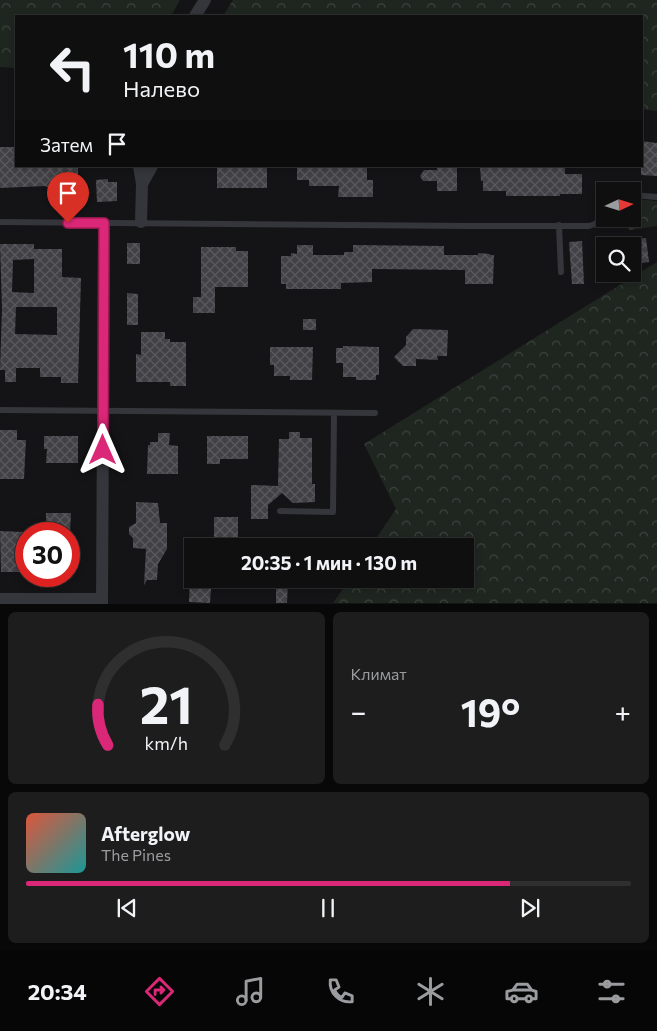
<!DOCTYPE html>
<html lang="ru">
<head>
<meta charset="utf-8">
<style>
  body { margin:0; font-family:Commissioner,sans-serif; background:#1d1d1e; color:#f1f3f6; height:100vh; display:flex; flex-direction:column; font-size:19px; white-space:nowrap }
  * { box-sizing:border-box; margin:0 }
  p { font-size:16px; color:#9b9c9f }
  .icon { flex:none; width:28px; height:28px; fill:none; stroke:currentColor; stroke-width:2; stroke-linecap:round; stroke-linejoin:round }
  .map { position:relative; height:604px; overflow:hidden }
  .drawer { display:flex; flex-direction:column; gap:8px; padding:8px; background:#080809; flex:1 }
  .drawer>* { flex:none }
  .guide { position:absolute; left:15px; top:15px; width:628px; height:152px; border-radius:0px; box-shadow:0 2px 8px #0003,0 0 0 1px #2f2f30; background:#0f0f10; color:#f1f3f6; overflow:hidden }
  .needle { width:32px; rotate:86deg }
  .fabs { position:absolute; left:596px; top:182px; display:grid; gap:10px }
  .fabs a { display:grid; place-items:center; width:45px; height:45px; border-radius:0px; background:#0f0f10; box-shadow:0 2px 8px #0003,0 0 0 1px #2f2f30; font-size:25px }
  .speed { position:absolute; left:15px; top:522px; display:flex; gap:10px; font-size:25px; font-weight:700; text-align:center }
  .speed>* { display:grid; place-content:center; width:65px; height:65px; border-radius:50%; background:#0f0f10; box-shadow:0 2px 8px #0003,0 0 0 1px #2f2f30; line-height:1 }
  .speed .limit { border:8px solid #d22; background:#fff; color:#111 }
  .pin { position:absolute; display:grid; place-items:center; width:42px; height:42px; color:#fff; margin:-51px -21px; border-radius:50% 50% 50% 0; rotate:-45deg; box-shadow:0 0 5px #0007 }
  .pin .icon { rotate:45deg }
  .me { position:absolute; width:55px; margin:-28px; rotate:0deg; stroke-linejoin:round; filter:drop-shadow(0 0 4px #0008) }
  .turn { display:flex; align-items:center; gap:18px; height:105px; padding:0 25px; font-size:22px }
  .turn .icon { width:65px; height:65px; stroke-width:2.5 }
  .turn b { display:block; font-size:35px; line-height:42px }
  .then { display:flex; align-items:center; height:48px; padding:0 25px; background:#0003; gap:10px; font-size:19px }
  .big { font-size:38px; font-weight:700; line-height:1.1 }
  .drawer .widget { flex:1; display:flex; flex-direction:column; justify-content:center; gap:8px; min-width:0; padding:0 18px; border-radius:8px; background:#1d1d1e }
  .drawer .dial { align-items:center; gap:0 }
  .dial svg { height:130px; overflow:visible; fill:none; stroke:#2f2f30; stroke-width:7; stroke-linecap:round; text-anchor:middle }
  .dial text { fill:#f1f3f6; stroke:none }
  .song { display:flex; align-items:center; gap:15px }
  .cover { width:60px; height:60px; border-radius:8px; background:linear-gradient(135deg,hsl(10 70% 55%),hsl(180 70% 35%)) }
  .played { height:5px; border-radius:2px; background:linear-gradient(90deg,#db2777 80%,#2f2f30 80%) }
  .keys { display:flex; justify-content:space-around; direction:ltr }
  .heat { display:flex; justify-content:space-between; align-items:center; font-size:28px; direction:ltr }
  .drawer .tiles { flex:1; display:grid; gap:8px; grid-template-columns:1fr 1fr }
  .widget:last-child { grid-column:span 2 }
  .trip { position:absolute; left:184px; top:538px; width:290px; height:50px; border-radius:0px; background:#0f0f10; box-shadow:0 2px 8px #0003,0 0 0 1px #2f2f30; font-weight:700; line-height:50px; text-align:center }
  .menu { display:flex; height:80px; justify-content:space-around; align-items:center; background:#060606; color:#9b9c9f }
  .menu .icon { width:35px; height:35px }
  .menu .selected { color:#db2777 }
  .menu b { font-size:22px; color:#f1f3f6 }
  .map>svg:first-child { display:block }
  .forest { fill:url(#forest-crowns) }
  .building { fill:url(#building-cross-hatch); fill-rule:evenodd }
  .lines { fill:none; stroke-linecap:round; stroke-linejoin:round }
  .service { stroke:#35363b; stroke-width:6 }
  .minor { stroke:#35363b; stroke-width:12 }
  .route-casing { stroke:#8e194d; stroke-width:12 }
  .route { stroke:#db2777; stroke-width:9 }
</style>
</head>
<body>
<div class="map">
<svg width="657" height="604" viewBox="0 0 657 604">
  <defs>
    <pattern id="forest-crowns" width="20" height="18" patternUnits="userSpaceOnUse" patternTransform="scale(1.25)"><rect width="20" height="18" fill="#1f2620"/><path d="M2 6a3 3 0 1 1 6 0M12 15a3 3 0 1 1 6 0" fill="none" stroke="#3d433e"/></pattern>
    <pattern id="building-cross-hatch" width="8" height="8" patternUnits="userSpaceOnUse" patternTransform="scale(1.25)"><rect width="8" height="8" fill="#414146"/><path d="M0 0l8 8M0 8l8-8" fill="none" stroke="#5a5a5e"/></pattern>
  </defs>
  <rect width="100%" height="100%" fill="#141416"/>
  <!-- forest -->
  <path class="forest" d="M0,0H180L171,16H16V68L0,67Z
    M233,0H657V111L641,109V16H223Z
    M633,199L657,201V226L630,230L616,219H632Z
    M657,262V603H333L350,579H465V546H371L396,509L364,444Z"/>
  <!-- building -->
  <path class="building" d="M641,141L657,143V176L641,175Z
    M0,147H16V166H78V184H64V186L51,189L45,186L0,188Z
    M217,166H267V188H217Z
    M297,166H367V180H373V197H338L339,186H309V180H297Z
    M437,166H457V191H437V181H423L420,176L424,170H437Z
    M480,166L565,167V174H582V194H560V196H506V191H483V181H481Z
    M108,179V182H117V201L97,202L96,180Z
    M646,238L649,262L632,264V240Z
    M582,241L584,284H572L569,242Z
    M127,243H140V264H127Z
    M0,244H34V255V249H62V277L81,278L78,383H61V377H40V368H16V382H5V370H0L2,309ZM34,259V293L12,292L13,260ZM16,307H57V335L15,334Z
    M297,245H313V255H344V252H353V245L444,246V255H478V253L490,254V255H494L493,284H465V270L372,269V282L341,283V289H286V284H281V256H291V253L297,254Z
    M201,247H236V251H248V287H215V313H193V297H201Z
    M127,293L138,294V325H127Z
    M303,319H316V330H303Z
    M413,329L448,330L447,356H437L438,360L416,359V366H403L394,357L406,345V337Z
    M141,332H165V339H170V342H186V386H170V382H136V354L141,355Z
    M343,346L379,347V375H376V380H356V377H343V363H336V348H343Z
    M270,347H313L312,380H290V376H274V365H270Z
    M0,430H17V440H26L24,479H0Z
    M289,432H300V438H312V484H315V502L293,503L282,493L268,505V519H251V485L278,486L279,439H289Z
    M158,433H170L169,445L178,446V474H147L148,445H150V442H158Z
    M44,436H78V463H46L47,449H44Z
    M207,436H248V459H220V464H207Z
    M136,502L158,503L160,523H167V549L158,564L157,580H147L144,585L146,549L133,548V538L129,534V527L136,523Z
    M46,513H71L70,534H46Z
    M214,517H238V545H214Z
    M0,531L24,532V572H1Z
    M190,579H201V589H211L210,603L189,602Z
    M276,581H288L287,603H276Z"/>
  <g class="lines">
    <!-- service -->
    <path class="service" d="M632,195L657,197
      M0,222L469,226H589L595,224L599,220L600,192H605
      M559,225L561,272
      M0,410L375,413
      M280,511L333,512L334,414"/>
    <!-- minor -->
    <path class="minor" d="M195,16L205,0
      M139,166L142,184L141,222
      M142,184L152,166
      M0,599H102
      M102,604L104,223"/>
  </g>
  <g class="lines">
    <!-- route casing -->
    <g class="route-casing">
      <path id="route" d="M68,223H104L103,450"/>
    </g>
    <!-- route -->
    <use href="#route" class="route"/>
  </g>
</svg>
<div class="fabs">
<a><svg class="needle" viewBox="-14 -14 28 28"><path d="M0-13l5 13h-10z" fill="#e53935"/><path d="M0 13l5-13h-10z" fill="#9b9c9f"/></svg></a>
<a><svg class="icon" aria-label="search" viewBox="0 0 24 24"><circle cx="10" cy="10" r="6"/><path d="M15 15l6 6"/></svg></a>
</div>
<div class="speed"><div class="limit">30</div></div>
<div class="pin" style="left:68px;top:223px;background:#d93025"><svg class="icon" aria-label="arrive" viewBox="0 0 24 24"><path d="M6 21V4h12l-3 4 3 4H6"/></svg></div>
<svg class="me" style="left:103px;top:450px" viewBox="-20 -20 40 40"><path d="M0-17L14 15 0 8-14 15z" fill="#db2777" stroke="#fff" stroke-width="4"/></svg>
<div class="trip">20:35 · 1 мин · 130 m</div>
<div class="guide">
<div class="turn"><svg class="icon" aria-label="left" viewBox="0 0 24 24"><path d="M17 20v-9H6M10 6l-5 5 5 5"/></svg><div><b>110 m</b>Налево</div></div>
<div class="then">Затем<svg class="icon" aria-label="arrive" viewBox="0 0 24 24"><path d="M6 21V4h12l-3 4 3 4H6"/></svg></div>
</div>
</div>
<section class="drawer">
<div class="tiles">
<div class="widget dial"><svg viewBox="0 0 100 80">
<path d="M14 69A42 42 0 1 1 86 69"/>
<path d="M14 69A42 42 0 0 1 8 44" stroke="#db2777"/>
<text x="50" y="56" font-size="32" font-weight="700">21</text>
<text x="50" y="72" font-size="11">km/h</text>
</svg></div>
<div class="widget"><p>Климат</p>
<div class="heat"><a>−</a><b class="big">19°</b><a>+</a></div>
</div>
<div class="widget">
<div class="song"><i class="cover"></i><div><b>Afterglow</b><p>The Pines</p></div></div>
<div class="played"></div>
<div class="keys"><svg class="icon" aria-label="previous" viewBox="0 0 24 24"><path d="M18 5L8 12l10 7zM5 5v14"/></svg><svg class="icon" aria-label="pause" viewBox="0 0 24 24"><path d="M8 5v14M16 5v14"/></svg><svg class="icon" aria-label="next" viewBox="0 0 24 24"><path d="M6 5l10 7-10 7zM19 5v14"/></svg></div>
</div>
</div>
</section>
<nav class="menu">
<b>20:34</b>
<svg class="icon selected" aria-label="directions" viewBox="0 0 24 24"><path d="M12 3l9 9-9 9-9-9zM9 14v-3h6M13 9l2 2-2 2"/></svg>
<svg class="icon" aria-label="music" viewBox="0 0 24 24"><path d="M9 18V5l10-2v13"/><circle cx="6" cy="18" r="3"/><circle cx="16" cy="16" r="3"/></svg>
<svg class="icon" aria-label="phone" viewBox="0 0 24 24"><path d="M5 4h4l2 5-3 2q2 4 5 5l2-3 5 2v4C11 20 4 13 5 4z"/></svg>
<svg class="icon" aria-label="climate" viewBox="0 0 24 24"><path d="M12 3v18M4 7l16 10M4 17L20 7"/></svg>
<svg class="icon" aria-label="car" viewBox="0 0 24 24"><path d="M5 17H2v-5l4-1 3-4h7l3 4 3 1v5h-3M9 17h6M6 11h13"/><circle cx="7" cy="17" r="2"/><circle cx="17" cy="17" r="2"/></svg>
<svg class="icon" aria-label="filters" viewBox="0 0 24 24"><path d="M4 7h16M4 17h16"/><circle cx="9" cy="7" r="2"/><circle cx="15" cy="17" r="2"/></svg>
</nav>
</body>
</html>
